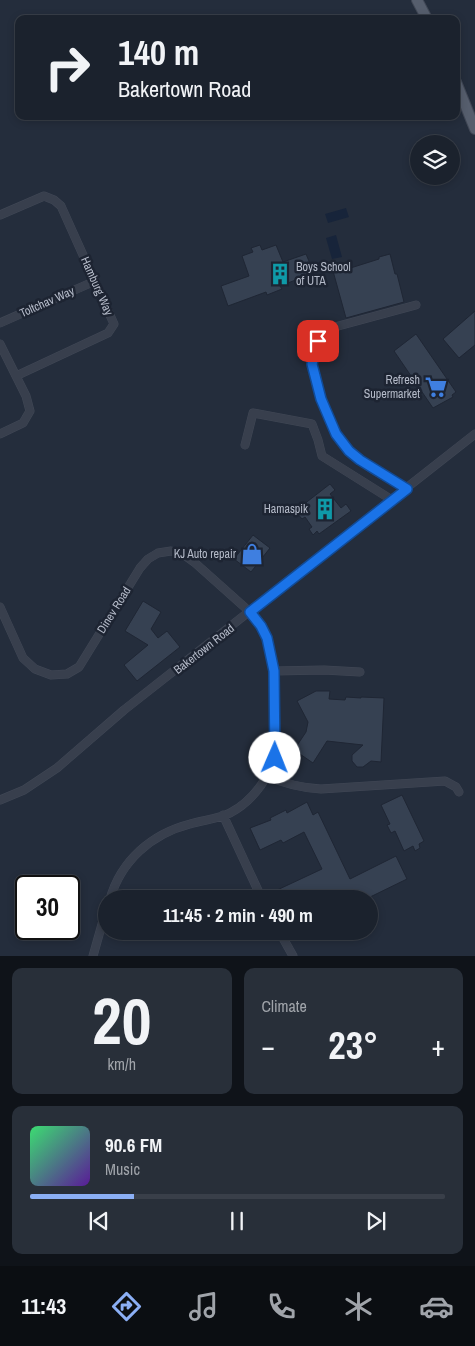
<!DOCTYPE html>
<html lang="en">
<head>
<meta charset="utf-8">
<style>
  body { margin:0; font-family:"Archivo Narrow",sans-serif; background:#282f39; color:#f1f3f6; height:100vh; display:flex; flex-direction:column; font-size:19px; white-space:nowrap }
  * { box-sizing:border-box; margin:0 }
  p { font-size:16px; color:#a0a4aa }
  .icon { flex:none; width:28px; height:28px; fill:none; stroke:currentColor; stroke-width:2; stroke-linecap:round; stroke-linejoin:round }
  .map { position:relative; height:956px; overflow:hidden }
  .drawer { display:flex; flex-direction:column; gap:12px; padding:12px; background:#0f1319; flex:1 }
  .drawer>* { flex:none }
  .guide { position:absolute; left:15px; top:15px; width:445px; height:105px; border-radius:10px; box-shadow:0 2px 8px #0003,0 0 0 1px #393f49; background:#1b222d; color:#f1f3f6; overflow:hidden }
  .buttons { position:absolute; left:410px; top:135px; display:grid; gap:10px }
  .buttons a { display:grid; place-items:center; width:50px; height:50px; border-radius:50%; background:#1b222d; box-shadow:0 2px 8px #0003,0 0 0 1px #393f49; font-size:25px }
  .speed { position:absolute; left:15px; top:875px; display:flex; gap:10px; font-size:25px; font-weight:700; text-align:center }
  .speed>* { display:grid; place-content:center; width:65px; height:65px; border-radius:50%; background:#1b222d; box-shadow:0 2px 8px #0003,0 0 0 1px #393f49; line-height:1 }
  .speed .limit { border:2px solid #111; border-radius:8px; background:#fff; color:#111 }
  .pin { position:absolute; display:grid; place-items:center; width:42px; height:42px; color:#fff; margin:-21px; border-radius:10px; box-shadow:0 2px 8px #0006 }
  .me { position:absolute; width:55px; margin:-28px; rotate:1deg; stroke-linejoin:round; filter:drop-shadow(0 0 4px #0008) }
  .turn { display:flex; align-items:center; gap:18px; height:105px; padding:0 20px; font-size:22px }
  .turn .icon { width:65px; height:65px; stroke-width:2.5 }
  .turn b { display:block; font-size:35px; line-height:42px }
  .big { font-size:38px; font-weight:700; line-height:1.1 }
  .drawer .widget { flex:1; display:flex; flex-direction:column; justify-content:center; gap:8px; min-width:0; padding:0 18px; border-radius:10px; background:#282f39 }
  .drawer .dial { align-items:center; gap:0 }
  .dial b { font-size:65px; line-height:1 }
  .song { display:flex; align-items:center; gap:15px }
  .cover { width:60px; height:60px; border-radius:8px; background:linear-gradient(135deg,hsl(140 70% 55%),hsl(270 70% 35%)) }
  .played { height:5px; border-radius:2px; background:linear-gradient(90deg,#8baff5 25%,#393f49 25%) }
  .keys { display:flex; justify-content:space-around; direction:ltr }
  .heat { display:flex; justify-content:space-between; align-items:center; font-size:28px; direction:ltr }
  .drawer .tiles { flex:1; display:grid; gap:12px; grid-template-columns:1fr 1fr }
  .widget:last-child { grid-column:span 2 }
  .trip { position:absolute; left:98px; top:890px; width:280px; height:50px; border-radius:25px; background:#1b222d; box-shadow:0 2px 8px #0003,0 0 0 1px #393f49; font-weight:700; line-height:50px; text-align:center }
  .menu { display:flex; height:80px; justify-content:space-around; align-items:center; background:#0b0e12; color:#a0a4aa }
  .menu .icon { width:35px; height:35px }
  .menu .on { color:#8baff5 }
  .menu b { font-size:22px; color:#f1f3f6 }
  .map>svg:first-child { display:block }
  .water { fill:#17243a }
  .building { fill:#364152; stroke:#1f2634 }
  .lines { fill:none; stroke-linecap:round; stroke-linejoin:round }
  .minor-casing { stroke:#414856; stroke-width:9 }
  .major-casing { stroke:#414856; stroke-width:12 }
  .minor { stroke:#383f4d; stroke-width:8 }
  .major { stroke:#565e6d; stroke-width:10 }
  .route-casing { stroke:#114b97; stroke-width:12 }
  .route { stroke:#1a73e8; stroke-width:9 }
  .labels { text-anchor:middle; stroke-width:5; stroke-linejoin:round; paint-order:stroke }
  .poi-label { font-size:12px; fill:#b4bac8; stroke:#1d2432; text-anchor:end }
  .street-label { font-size:12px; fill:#b4bac8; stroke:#1d2432 }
</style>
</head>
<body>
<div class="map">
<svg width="475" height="956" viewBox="0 0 475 956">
  <rect width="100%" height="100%" fill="#242d3c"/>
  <!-- water -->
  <path class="water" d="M346,208L349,217L328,223L325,214Z
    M336,235L342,257L332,259L326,238Z"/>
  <!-- building -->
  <path class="building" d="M260,245L262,250L276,245L283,262L306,254L314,273L280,286L282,289L267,295L266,292L228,306L221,286L249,276L242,256L253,252L251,248Z
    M390,254L395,274H397L404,302L346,318L333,271L342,269L341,271L379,259V257Z
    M475,311V345L459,358L443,339Z
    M416,334L456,392L452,395L453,397L433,408L394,351Z
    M330,484L335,490L330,494L341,508L346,504L351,511L319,534L317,531L313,535L309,529L312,527L305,517L302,519L297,513L300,511L299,508Z
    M253,535L270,548L251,572L234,559Z
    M143,601L161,612L151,629L158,638L167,631L180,647L137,681L124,665L148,645L125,631Z
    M316,691H330L329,699L345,700L346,697L361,698V697L384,698L381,762L371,761L363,767H357L352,761V755L363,745L327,741L313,763L294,750L306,732L308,722L297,701Z
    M402,795L424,841L419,844L420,848L415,851L413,846L404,851L395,831L391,833L387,825L390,824L381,805Z
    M307,802L313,815L318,812L350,879L396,856L407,879L366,899H279L275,891L322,869L304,832L283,843L281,840L260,850L250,828L271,820L270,818L286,810L287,813Z"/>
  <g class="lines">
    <!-- minor casing -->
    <g class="minor-casing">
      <path id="minor" d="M0,215L44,196L54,200L61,206L114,324L108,333L16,376
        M0,323L95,281
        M0,344L26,396L30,411L23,423L0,434
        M245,445L253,413L312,424L318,440L322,456L392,500
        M407,489C388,478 365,467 349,451C330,433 323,404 316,379C315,374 312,369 312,364C311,351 320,335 331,328L416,305
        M0,607L23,658L35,669L51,675L67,674L79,667L140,568L148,559L158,553L171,551L183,554L194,562L250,612L261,626L267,638L274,671L276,749C273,774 253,801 230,813C218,819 203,820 190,824C151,834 121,861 110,899
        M274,671L324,670L360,672
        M267,776C285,784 301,788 321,789L445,781L456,787L459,792
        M0,800L24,790L57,768L124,710L475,434
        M223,815L262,899
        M279,931L293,956
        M93,956L106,910"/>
    </g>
    <!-- major casing -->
    <g class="major-casing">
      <path id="major" d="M417,0L427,19
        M456,82L475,129"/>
    </g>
    <!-- minor -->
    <use href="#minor" class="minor"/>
    <!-- major -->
    <use href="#major" class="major"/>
  </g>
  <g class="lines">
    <!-- route casing -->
    <g class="route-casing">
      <path id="route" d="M275,758L274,671L267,638L261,626L250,612L407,489L360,460L349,451L336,434L321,399L312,364L318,341"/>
    </g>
    <!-- route -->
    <use href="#route" class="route"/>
  </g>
  <!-- icons -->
  <defs>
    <g id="building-bare" transform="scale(1.725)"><path d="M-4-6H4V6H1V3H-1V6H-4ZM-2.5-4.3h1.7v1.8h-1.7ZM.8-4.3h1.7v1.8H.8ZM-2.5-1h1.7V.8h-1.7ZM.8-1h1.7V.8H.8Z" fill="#0f9aa8" stroke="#1d2432" stroke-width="2.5" paint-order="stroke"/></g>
    <g id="supermarket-bare" transform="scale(1.725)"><path d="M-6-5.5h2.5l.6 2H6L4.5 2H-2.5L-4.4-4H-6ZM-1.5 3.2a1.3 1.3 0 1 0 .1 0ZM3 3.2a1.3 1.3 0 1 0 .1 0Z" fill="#3f7fe0" stroke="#1d2432" stroke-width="2.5" paint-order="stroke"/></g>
    <g id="shop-bare" transform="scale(1.725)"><path d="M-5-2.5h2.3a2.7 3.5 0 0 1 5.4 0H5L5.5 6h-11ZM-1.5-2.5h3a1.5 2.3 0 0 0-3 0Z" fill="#3f7fe0" stroke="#1d2432" stroke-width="2.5" paint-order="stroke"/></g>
  </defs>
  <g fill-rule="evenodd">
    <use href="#building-bare" x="280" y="274"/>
    <use href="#supermarket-bare" x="436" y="387"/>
    <use href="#building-bare" x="325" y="509"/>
    <use href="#shop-bare" x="252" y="554"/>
  </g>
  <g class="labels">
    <!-- poi labels -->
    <g class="poi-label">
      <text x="296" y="271" text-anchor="start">Boys School<tspan x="296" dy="14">of UTA</tspan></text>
      <text x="420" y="384">Refresh<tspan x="420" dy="14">Supermarket</tspan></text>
      <text x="308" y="513">Hamaspik</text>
      <text x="236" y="558">KJ Auto repair</text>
    </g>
    <!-- street labels -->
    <g class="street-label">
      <text transform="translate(97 286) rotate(66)" y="4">Hamburg Way</text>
      <text transform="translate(47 302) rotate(-24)" y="4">Toltchav Way</text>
      <text transform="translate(114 610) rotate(-58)" y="4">Dinev Road</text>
      <text transform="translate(204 649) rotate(-38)" y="4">Bakertown Road</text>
    </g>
  </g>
</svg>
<div class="buttons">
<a><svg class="icon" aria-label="layers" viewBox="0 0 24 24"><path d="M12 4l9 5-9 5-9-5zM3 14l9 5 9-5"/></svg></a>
</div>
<div class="speed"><div class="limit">30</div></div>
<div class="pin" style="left:318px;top:341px;background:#d93025"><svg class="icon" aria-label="arrive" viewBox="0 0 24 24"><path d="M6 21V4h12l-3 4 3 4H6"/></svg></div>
<svg class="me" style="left:275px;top:758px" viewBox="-20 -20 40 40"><circle r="19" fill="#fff"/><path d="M0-13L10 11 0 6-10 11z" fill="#1a73e8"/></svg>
<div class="trip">11:45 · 2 min · 490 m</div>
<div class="guide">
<div class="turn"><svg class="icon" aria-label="right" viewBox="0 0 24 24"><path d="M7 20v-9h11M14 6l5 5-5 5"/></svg><div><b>140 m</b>Bakertown Road</div></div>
</div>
</div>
<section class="drawer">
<div class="tiles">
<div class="widget dial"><b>20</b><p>km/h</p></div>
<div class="widget"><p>Climate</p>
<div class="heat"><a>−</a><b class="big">23°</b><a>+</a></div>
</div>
<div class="widget">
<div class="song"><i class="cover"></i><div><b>90.6 FM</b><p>Music</p></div></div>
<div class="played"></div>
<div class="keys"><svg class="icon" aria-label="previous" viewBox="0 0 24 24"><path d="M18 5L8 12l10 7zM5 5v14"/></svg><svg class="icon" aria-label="pause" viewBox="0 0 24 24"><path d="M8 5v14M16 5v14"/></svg><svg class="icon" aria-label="next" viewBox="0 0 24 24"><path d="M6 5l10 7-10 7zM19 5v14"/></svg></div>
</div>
</div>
</section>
<nav class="menu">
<b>11:43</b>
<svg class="icon on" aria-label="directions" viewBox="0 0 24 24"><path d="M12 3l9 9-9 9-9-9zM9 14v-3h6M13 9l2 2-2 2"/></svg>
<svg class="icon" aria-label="music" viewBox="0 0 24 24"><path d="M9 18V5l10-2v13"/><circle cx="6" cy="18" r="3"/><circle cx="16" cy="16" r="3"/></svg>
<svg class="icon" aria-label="phone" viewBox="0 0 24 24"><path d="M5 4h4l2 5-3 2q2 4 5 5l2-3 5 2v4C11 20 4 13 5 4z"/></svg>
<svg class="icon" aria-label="climate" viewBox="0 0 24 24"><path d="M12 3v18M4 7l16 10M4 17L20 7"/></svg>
<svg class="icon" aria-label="car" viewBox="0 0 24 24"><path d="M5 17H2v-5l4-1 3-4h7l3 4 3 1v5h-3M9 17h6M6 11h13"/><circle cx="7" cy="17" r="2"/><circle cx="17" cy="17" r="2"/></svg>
</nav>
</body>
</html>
